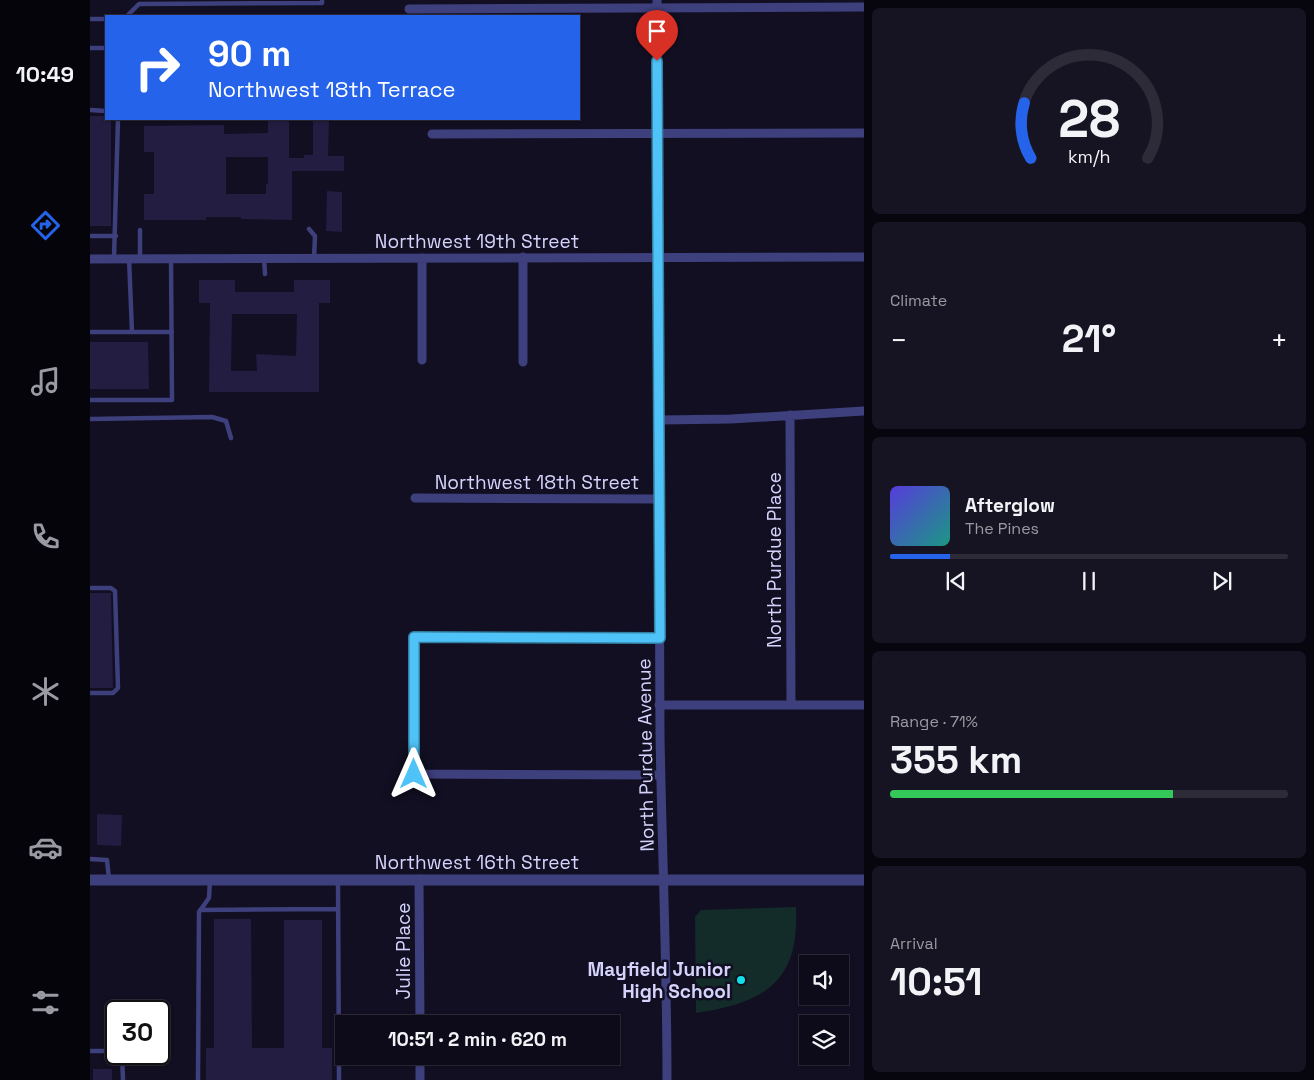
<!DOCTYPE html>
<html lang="en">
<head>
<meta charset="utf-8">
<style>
  body { margin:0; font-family:"Space Grotesk",sans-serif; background:#161422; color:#f1f3f6; height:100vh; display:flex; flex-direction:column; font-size:19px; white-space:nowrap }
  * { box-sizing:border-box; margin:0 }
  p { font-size:16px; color:#9a9ba2 }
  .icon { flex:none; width:28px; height:28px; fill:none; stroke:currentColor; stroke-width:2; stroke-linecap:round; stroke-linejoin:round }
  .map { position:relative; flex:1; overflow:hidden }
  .details { display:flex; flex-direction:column; gap:8px; padding:8px; background:#07060e; width:450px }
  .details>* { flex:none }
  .top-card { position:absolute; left:15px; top:15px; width:475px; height:105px; border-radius:0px; box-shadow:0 1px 4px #0004,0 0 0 1px #2d2b38; background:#2563eb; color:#fff; overflow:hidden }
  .buttons { position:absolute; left:709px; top:955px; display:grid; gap:10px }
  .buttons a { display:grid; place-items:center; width:50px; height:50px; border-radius:0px; background:#0d0b19; box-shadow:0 1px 4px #0004,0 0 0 1px #2d2b38; font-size:25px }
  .speed { position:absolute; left:15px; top:1000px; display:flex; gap:10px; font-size:25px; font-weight:700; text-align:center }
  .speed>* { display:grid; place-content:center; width:65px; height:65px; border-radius:50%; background:#0d0b19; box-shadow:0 1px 4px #0004,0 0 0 1px #2d2b38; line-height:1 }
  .speed .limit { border:2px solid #111; border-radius:8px; background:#fff; color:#111 }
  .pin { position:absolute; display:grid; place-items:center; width:42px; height:42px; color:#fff; margin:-51px -21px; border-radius:50% 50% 50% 0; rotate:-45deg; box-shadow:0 0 5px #0007 }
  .pin .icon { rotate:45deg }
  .me { position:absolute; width:55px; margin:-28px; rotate:0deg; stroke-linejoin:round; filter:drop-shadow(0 0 4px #0008) }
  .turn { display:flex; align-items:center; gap:18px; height:105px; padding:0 20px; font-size:22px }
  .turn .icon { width:65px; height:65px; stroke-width:2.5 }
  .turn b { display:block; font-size:35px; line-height:42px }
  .big { font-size:38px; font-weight:700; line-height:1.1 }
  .details .tile { flex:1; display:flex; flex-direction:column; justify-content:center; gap:8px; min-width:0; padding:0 18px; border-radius:8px; background:#161422 }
  .details .dial { align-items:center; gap:0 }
  .dial svg { height:130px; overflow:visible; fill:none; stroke:#2d2b38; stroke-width:7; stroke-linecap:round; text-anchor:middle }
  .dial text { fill:#f1f3f6; stroke:none }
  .song { display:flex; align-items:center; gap:15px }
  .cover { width:60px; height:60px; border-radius:8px; background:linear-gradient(135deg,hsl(250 70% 55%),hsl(170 70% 35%)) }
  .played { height:5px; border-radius:2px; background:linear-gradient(90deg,#2563eb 15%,#2d2b38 15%) }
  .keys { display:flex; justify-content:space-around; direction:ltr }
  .heat { display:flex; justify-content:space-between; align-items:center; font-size:28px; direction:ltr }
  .charge { height:8px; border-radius:4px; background:linear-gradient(90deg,#34c759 71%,#2d2b38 0) }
  .trip { position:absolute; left:245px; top:1015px; width:285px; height:50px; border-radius:0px; background:#0d0b19; box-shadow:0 1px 4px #0004,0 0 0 1px #2d2b38; font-weight:700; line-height:50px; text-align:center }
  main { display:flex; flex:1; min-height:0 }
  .tabs { display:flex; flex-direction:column; width:90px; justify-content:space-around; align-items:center; background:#05040a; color:#9a9ba2 }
  .tabs .icon { width:35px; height:35px }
  .tabs .selected { color:#2563eb }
  .tabs b { font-size:22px; color:#f1f3f6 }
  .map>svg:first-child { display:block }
  .green { fill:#132b29 }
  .building { fill:#221d41; fill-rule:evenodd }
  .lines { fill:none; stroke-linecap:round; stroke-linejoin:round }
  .service { stroke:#3e3f7d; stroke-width:4.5 }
  .minor { stroke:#3e3f7d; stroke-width:9 }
  .tertiary { stroke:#3e3f7d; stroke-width:11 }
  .route-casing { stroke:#337fa1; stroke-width:12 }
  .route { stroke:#4fc3f7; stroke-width:9 }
  .poi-dot { fill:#12dfe8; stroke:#110f21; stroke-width:2 }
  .labels { text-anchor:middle; stroke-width:5; stroke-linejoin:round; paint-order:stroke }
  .street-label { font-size:19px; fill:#d5d3fc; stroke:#110f21 }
  .poi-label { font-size:19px; font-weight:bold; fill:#d5d3fc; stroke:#110f21; text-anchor:end }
</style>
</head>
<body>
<main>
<nav class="tabs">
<b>10:49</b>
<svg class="icon selected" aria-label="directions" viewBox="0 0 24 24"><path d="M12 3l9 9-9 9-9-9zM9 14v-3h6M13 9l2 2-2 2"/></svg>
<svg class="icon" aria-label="music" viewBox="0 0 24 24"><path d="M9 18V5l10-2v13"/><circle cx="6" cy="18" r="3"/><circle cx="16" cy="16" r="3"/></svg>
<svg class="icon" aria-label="phone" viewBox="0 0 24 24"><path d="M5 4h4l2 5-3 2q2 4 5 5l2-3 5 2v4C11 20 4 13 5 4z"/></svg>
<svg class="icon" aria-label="climate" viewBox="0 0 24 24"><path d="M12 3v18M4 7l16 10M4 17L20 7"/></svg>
<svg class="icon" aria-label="car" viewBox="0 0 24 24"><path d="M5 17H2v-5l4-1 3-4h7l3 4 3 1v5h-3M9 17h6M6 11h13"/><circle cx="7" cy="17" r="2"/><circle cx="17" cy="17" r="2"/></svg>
<svg class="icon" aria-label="filters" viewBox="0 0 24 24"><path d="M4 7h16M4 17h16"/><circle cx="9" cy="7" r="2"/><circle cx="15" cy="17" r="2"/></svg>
</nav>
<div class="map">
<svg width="774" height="1080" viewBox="0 0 774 1080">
  <rect width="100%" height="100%" fill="#110f21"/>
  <!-- green -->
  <path class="green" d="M706,907C710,982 674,1003 606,1013L605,917L611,910Z"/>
  <!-- building -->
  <path class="building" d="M0,116H16V119H21V226H0Z
    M223,119H239L238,156H254V171H202V220L151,219V217H116V220H54V194H64V152H54V126L134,125V134L178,133V121H199V158H214V155H223ZM136,157H178V184H176V194H136Z
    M237,191L252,192V232L236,231Z
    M109,280H145V292H204V280H240V303H229V392H119L120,303H109ZM142,314H207L206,356L166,354L167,371H141Z
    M0,342H58L59,389H0Z
    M0,593H21L23,688H0Z
    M7,814L32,815L31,846L7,845Z
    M124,919H161L162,1048H194V920H232V1048H242V1080H116V1048H124Z
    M3,1069H22V1080H3Z"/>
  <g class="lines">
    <!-- service -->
    <path class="service" d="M37,16L49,4L232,3V0
      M0,19H16
      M0,48H16
      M0,110L16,111
      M219,229L225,236L224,258
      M50,230V258
      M0,236H26
      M24,258L28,119
      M39,258L42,332
      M174,258L175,274
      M0,332H82
      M0,400H82L81,259
      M0,419L122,417L136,421L141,438
      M0,588H21L25,591L28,688L23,693H0
      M0,859L17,860L19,879
      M248,880L249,1080
      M110,910L248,909
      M0,1051H26
      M32,1054L33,1080
      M108,1080L109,912L119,898L120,880"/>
    <!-- minor -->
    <path class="minor" d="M567,0L570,735C572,850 577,965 577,1080
      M319,9L774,7
      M342,134L774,133
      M433,257V362
      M332,258V360
      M0,259L774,257
      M700,415L701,705
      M569,420L641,419L774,411
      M325,498L569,499
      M569,638L324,637V774L571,775
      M569,705H774
      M329,879L330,1024
      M330,1056V1080"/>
    <!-- tertiary -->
    <path class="tertiary" d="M0,880H774"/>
  </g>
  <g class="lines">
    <!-- route casing -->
    <g class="route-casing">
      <path id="route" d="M324,774V637L570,638L567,61"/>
    </g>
    <!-- route -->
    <use href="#route" class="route"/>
  </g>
  <!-- markers -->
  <circle class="poi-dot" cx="651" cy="980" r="5"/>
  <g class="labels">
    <!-- street labels -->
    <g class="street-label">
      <text x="387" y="248">Northwest 19th Street</text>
      <text x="447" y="489">Northwest 18th Street</text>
      <text transform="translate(684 560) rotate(-90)" y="7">North Purdue Place</text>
      <text transform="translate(555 755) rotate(-91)" y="7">North Purdue Avenue</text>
      <text x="387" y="869">Northwest 16th Street</text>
      <text transform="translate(313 951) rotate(-90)" y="7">Julie Place</text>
    </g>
    <!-- poi labels -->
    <g class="poi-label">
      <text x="641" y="976">Mayfield Junior<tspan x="641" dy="22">High School</tspan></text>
    </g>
  </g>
</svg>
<div class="buttons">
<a><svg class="icon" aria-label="sound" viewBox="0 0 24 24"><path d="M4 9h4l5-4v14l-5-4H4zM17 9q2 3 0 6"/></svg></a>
<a><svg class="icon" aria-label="layers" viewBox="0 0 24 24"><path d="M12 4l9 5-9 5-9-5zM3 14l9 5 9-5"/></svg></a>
</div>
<div class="speed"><div class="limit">30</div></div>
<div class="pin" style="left:567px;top:61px;background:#d93025"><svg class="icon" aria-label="arrive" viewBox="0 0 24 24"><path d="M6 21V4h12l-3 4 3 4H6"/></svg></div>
<svg class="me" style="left:324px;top:774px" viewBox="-20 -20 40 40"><path d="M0-17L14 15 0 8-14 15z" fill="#4fc3f7" stroke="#fff" stroke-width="4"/></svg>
<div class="trip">10:51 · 2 min · 620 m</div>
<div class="top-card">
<div class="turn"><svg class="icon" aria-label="right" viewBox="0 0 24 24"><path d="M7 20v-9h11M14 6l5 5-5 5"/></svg><div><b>90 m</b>Northwest 18th Terrace</div></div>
</div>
</div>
<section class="details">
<div class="tile dial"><svg viewBox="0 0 100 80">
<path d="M14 69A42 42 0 1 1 86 69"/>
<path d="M14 69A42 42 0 0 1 10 35" stroke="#2563eb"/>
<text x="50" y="56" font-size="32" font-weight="700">28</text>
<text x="50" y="72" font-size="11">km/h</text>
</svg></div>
<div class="tile"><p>Climate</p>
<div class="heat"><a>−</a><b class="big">21°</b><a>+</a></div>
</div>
<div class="tile">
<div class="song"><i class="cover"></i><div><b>Afterglow</b><p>The Pines</p></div></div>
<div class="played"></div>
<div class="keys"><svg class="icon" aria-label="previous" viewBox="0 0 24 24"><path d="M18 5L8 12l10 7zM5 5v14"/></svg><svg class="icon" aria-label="pause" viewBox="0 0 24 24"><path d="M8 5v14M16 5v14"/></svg><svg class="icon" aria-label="next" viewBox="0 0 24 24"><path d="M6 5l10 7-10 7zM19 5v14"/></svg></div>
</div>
<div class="tile"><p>Range · 71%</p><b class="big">355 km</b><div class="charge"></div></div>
<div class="tile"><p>Arrival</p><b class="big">10:51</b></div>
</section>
</main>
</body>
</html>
